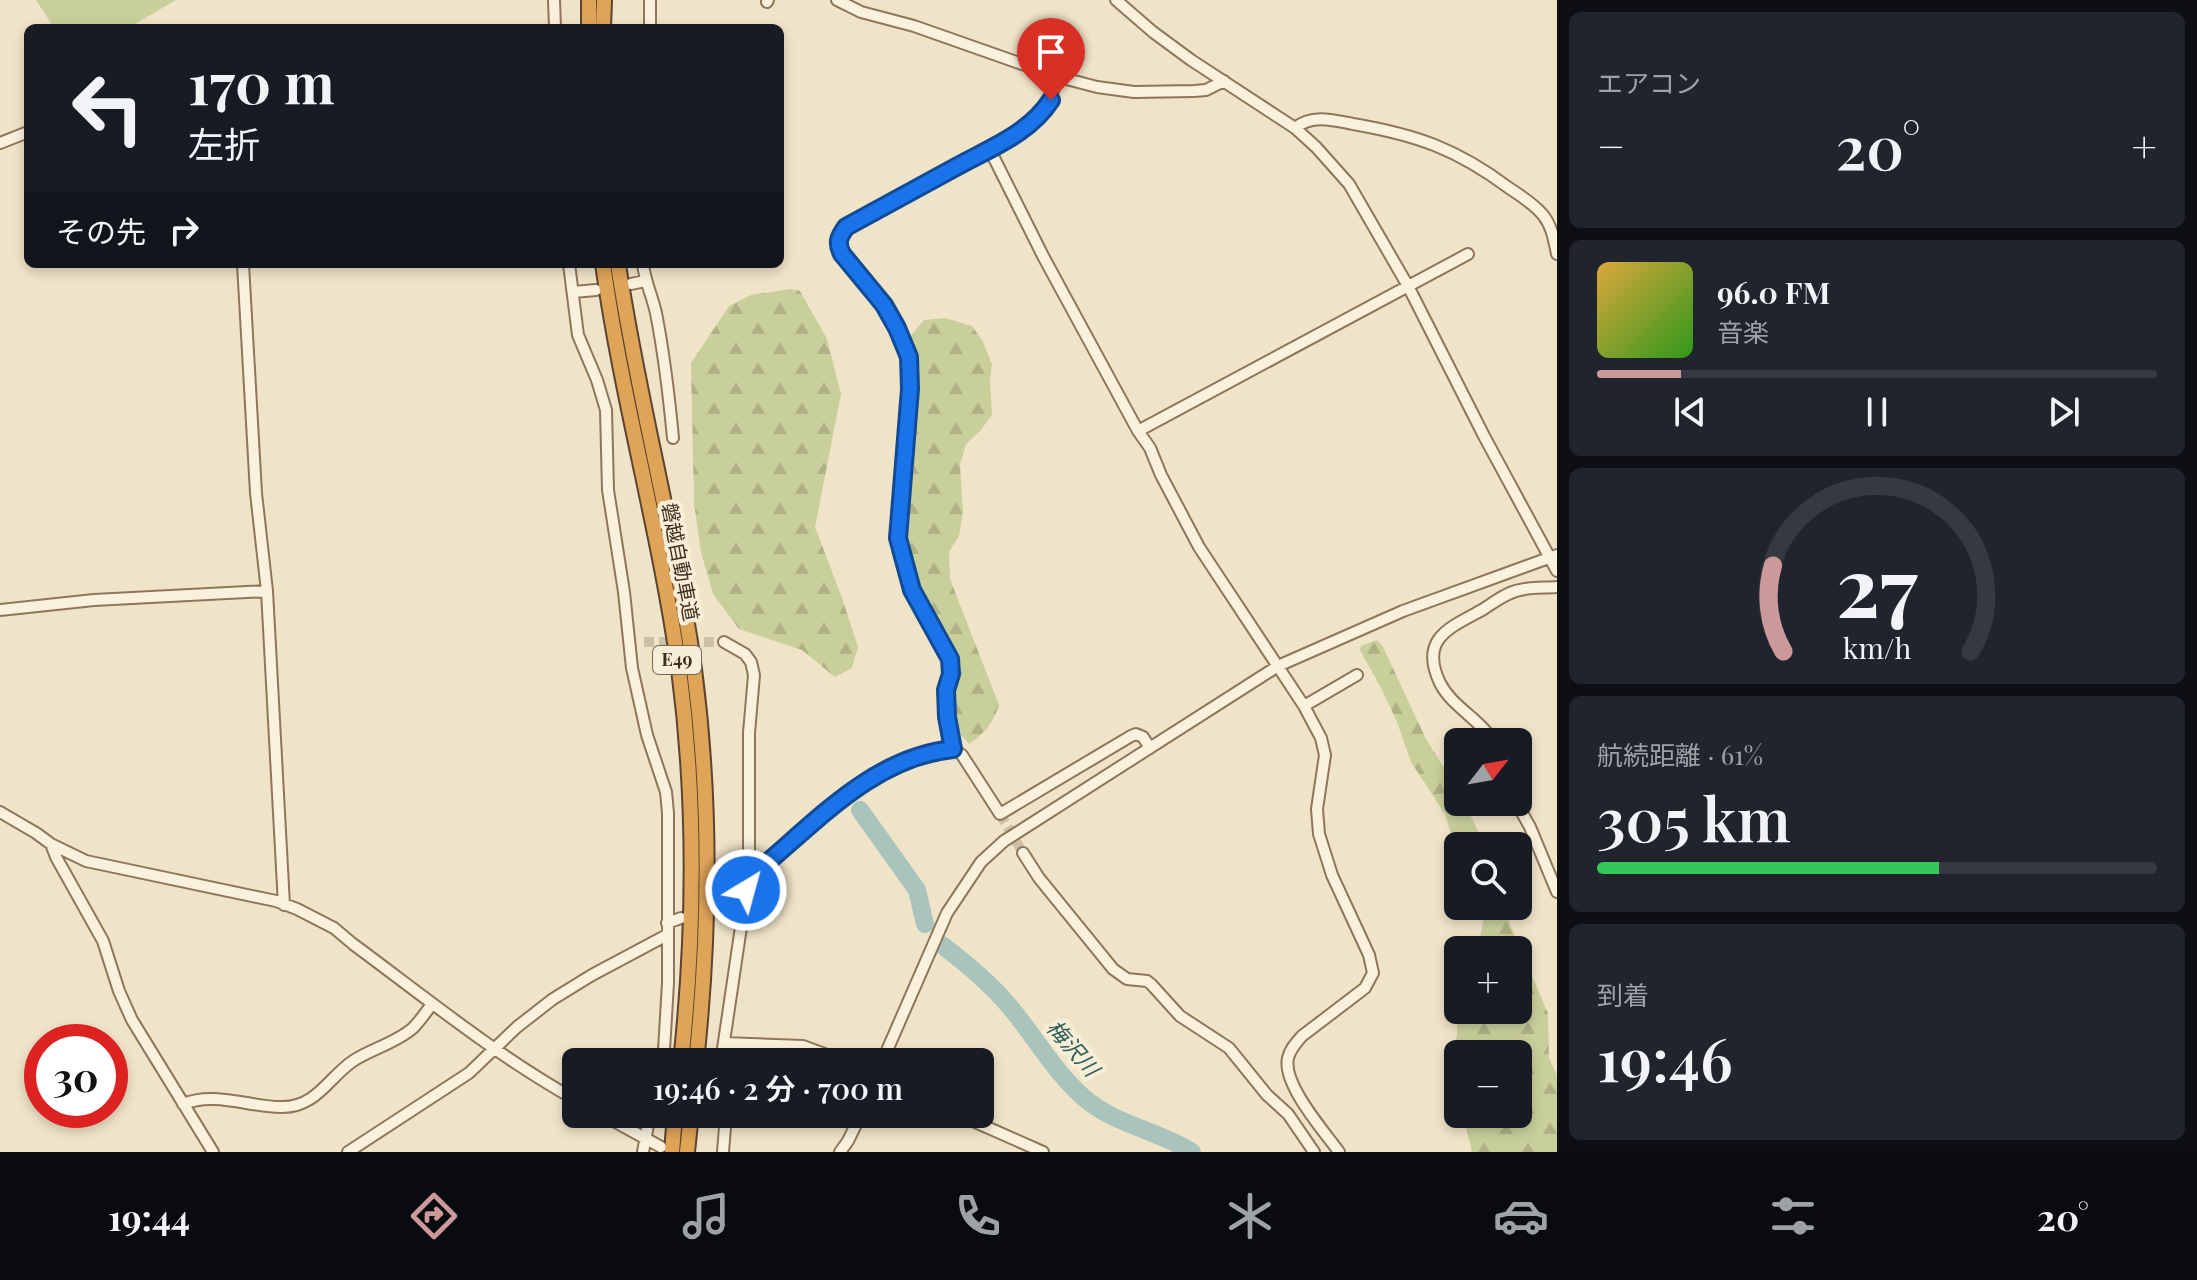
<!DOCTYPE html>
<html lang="ja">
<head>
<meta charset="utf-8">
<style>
  body { margin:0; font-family:"Playfair Display","Noto Sans JP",serif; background:#20242c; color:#f1f3f6; height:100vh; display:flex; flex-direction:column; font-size:30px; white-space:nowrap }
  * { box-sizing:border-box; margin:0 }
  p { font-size:26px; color:#9ea1a6 }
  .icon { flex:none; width:44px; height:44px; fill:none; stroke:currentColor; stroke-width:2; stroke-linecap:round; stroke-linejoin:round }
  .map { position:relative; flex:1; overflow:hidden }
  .details { display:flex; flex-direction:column; gap:12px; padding:12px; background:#0d0f14; width:640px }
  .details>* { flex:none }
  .hud { position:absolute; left:24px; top:24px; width:760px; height:244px; border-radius:12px; box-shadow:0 4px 12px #0003; background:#171b24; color:#f1f3f6; overflow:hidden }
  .needle { width:52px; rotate:59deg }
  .controls { position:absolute; left:1444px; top:728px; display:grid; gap:16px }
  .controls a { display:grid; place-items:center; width:88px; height:88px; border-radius:12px; background:#171b24; box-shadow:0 4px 12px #0003; font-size:40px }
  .speed { position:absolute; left:24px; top:1024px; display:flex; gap:16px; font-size:40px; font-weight:700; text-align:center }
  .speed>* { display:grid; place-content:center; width:104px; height:104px; border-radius:50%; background:#171b24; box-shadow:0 4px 12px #0003; line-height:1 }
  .speed .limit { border:12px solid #d22; background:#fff; color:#111 }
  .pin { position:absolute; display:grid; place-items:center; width:68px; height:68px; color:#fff; margin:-82px -34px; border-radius:50% 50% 50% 0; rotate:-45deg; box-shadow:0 0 8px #0007 }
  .pin .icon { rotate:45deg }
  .me { position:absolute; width:88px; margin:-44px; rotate:37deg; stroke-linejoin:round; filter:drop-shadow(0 0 6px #0008) }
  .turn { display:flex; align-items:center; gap:28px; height:168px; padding:0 32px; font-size:36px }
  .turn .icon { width:104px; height:104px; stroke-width:2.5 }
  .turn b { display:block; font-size:56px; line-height:68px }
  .then { display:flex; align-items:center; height:76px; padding:0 32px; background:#0003; gap:16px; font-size:30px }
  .big { font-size:60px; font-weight:600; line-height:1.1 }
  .details .tile { flex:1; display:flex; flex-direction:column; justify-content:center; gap:12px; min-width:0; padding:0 28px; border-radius:12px; background:#20242c }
  .details .dial { align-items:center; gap:0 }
  .dial svg { height:208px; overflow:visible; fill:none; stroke:#363941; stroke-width:7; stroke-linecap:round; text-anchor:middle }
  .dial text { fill:#f1f3f6; stroke:none }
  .song { display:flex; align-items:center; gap:24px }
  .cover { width:96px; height:96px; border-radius:12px; background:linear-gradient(135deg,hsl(40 70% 55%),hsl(110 70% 35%)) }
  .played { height:8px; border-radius:4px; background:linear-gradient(90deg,#cc999b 15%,#363941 15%) }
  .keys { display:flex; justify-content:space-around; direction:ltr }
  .heat { display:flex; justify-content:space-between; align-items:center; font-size:44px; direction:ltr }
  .charge { height:12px; border-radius:6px; background:linear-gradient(90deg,#34c759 61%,#363941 0) }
  .trip { position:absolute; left:562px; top:1048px; width:432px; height:80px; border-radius:12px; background:#171b24; box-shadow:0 4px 12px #0003; font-weight:600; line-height:80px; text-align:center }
  .dock { display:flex; height:128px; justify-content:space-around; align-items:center; background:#090b0e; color:#9ea1a6 }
  .dock .icon { width:56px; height:56px }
  .dock .selected { color:#cc999b }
  .dock b { font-size:36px; color:#f1f3f6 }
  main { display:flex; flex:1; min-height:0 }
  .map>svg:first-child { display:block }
  .green { fill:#c9cf9b }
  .forest { fill:url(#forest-firs) }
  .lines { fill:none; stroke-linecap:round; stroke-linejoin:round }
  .river { stroke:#a9c4bc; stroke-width:18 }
  .minor-tunnel { stroke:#ccc0a6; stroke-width:10; stroke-dasharray:10 5; stroke-linecap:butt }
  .minor-casing { stroke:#8d765c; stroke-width:14 }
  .highway-casing { stroke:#5b4430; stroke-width:18 }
  .minor { stroke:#faf1dc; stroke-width:10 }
  .highway { stroke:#e0a458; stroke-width:14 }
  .route-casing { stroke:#114b97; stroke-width:20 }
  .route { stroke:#1a73e8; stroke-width:14 }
  .labels { text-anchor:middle; stroke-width:8; stroke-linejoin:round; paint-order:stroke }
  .shield { fill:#f7eed8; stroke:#756857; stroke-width:2 }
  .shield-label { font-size:18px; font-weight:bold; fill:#3d2e20 }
  .street-label { font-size:20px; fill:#3d2e20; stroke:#f7eed8 }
  .water-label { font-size:22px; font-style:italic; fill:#2f5d5a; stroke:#f7eed8 }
</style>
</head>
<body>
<main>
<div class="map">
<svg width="1557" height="1152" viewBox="0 0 1557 1152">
  <defs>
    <pattern id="forest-firs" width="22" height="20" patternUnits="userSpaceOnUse" patternTransform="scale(2)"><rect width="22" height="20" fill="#c9cf9b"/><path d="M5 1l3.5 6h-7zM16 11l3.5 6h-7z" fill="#aeb285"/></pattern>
  </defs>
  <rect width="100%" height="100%" fill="#f0e4c8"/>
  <!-- green -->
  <path class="green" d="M36,0H176L128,28H54Z"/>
  <!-- forest -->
  <path class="forest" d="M791,289L800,291L827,339L841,394L815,527L841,595L858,647L852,668L835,677L802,650L739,629L713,594L701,552L694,503L691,363L729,306L751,295Z
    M945,318L972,326L982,340L992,364L990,381L992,415L981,430L966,444L960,465L963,512L959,536L949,552L950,579L999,705C993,723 985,733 969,744L959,733L955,707V683L960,668L954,652L918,588L909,554L906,521L913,480L917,387L908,339L924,320Z
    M1377,640L1383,647L1426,739L1458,790V802H1464L1485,846H1458V858L1445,814L1411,762L1397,722L1382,690L1360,650L1361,646Z
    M1476,906H1504L1511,927L1548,1013L1549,1058L1557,1075V1152H1472L1463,1114H1518V1054H1458V1101L1448,1071L1457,1035V1011L1448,984L1458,975V1010H1518V950H1478L1483,921Z"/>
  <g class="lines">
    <!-- river -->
    <path class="river" d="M860,810L917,890L925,924
      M942,945C967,964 990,983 1010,1007C1036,1038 1052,1069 1083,1097C1115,1125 1157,1130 1192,1152"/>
    <!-- minor-tunnel -->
    <path class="minor-tunnel" d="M644,642H724
      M1000,814L1023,853
      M702,903L725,888"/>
    <!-- minor casing -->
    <g class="minor-casing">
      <path id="minor" d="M554,0L555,28
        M650,0V28
        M837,0L861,12L914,26L1059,77L1097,87L1134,92L1194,91L1206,90L1224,81
        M1116,0L1153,32L1191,60L1295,128L1316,147L1349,184L1408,286L1484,436L1557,571
        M767,2L768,0
        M1059,77C1043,118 1027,129 990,150L1043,256L1138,431L1150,448L1161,475L1199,547L1304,706L1321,738L1325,755L1317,809L1319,834L1332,875L1369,955L1373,973L1365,988L1302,1036C1296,1043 1290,1049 1288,1058C1282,1084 1324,1131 1339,1152
        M1295,128C1312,114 1333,120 1353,124C1417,135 1457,149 1509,188C1521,196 1534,204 1543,215C1552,226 1554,240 1557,254
        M0,143L28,132
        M990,150L846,227C839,237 836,242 842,254L884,305L892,318L910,365L909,410L898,538L912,590L950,659L951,674L946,690L949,735L953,749L962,755L1000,814L1131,736L1136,734L1143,737L1150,748
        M243,264L256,493L267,591L284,905
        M569,264L578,335L597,380L606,410L608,490L624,592L632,668L647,735L666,792L668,813V983L664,1050L661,1062
        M643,264C645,282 652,295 656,313C664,354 669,396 673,438
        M631,284L645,281
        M573,292L596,290
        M1138,431L1468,254
        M0,610L94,600L267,591
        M1304,706L1357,675
        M1494,742C1480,719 1452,707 1440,683C1419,639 1449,628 1482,610C1493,603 1507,592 1520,590C1532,587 1545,588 1557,587
        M1516,802L1530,827L1557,892
        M0,812L36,833L51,844L86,861L276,901L297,909L334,928L353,944C426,998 497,1056 576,1100
        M51,844L56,857L103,941L119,991L132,1020L213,1152
        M1023,853L1039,878L1113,969L1127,979L1147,981L1151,984L1180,1016L1229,1048L1267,1095L1288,1114L1314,1152
        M725,888C737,881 750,874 762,866C772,859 781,850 790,843C841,800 884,756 953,749
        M667,923L681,918
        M724,1043L803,1046L846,1062
        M721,1062L749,873V733L754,675L751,662L745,654L724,642
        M882,1062L947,913L981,862L1004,841L1278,666L1403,611L1557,555
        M183,1104C215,1091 249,1107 281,1107C316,1108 329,1077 353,1061C371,1049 396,1043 413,1028C420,1021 426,1012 432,1004
        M601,1114L661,1147
        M723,1114L725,1127L723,1152
        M957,1114L1043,1152
        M348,1152L469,1073L517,1027L553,999L592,975L667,935
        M643,1152L650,1114
        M840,1152L848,1141L861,1114"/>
    </g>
    <!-- highway casing -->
    <g class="highway-casing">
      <path id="highway" d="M589,28V0
        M603,28L604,0
        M603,264C622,400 660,533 679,669C696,799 695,932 681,1062
        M618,264C638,400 675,533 694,669C711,799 710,931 696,1062
        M672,1152L675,1114
        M687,1152L691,1114"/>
    </g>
    <!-- minor -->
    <use href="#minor" class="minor"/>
    <!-- highway -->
    <use href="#highway" class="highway"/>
  </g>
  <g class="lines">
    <!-- route casing -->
    <g class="route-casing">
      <path id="route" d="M746,890L749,873L762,867C819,819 875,757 953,749L947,717L946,690L951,674L950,659L912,590L898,538L910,389L909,357L897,328L884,305L842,254C836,242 839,237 846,227C883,207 919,187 956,167C990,148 1029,134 1051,100"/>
    </g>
    <!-- route -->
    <use href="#route" class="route"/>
  </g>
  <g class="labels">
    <!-- shield labels -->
    <rect class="shield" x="653" y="646" width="48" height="28" rx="6"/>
    <g class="shield-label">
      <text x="677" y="666">E49</text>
    </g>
    <!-- street labels -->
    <g class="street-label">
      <text transform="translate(680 562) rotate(79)" y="7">磐越自動車道</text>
    </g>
    <!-- water labels -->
    <g class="water-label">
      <text transform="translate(1073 1048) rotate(49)" y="8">梅沢川</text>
    </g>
  </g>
</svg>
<div class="controls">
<a><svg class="needle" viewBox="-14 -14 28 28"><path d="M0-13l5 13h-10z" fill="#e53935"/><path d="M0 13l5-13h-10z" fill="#9ea1a6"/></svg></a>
<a><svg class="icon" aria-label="search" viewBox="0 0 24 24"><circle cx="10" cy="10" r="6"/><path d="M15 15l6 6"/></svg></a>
<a>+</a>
<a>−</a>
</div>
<div class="speed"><div class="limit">30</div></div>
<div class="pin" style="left:1051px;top:100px;background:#d93025"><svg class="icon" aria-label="arrive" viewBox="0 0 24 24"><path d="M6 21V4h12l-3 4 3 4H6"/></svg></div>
<svg class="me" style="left:746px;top:890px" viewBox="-20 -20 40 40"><circle r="17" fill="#1a73e8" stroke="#fff" stroke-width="3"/><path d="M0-11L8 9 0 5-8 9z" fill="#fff"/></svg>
<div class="trip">19:46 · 2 分 · 700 m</div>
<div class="hud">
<div class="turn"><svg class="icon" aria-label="left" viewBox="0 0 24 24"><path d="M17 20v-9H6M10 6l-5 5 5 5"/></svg><div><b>170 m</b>左折</div></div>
<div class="then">その先<svg class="icon" aria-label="right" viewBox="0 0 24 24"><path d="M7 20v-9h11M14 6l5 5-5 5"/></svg></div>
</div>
</div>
<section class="details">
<div class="tile"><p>エアコン</p>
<div class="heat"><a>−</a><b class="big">20°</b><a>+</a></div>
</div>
<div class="tile">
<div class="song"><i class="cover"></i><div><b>96.0 FM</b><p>音楽</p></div></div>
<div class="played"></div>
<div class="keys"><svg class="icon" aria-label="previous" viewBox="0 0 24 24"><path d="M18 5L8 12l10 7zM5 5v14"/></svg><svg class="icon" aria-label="pause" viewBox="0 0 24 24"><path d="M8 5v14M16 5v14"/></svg><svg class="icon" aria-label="next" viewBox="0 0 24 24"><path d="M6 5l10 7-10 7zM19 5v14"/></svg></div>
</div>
<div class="tile dial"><svg viewBox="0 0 100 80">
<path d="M14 69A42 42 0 1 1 86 69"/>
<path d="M14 69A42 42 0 0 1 10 36" stroke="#cc999b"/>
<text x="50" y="56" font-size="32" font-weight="700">27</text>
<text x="50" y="72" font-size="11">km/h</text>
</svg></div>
<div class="tile"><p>航続距離 · 61%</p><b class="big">305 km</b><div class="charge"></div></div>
<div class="tile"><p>到着</p><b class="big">19:46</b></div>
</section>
</main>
<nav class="dock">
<b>19:44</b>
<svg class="icon selected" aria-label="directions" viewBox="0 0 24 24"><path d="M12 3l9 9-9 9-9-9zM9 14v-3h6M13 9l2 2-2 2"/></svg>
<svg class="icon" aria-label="music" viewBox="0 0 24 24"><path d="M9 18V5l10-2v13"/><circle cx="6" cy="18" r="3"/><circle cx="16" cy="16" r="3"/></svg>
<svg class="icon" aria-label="phone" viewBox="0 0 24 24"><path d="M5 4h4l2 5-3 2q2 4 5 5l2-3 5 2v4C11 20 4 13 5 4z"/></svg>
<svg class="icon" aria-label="climate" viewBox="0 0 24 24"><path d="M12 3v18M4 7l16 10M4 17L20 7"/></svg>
<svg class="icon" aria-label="car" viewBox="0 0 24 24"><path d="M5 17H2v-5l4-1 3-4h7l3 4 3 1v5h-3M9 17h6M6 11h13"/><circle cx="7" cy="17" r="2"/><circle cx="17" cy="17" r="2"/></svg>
<svg class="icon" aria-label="filters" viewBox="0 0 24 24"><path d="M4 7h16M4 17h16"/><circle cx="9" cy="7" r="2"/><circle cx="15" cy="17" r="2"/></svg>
<b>20°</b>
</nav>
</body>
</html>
